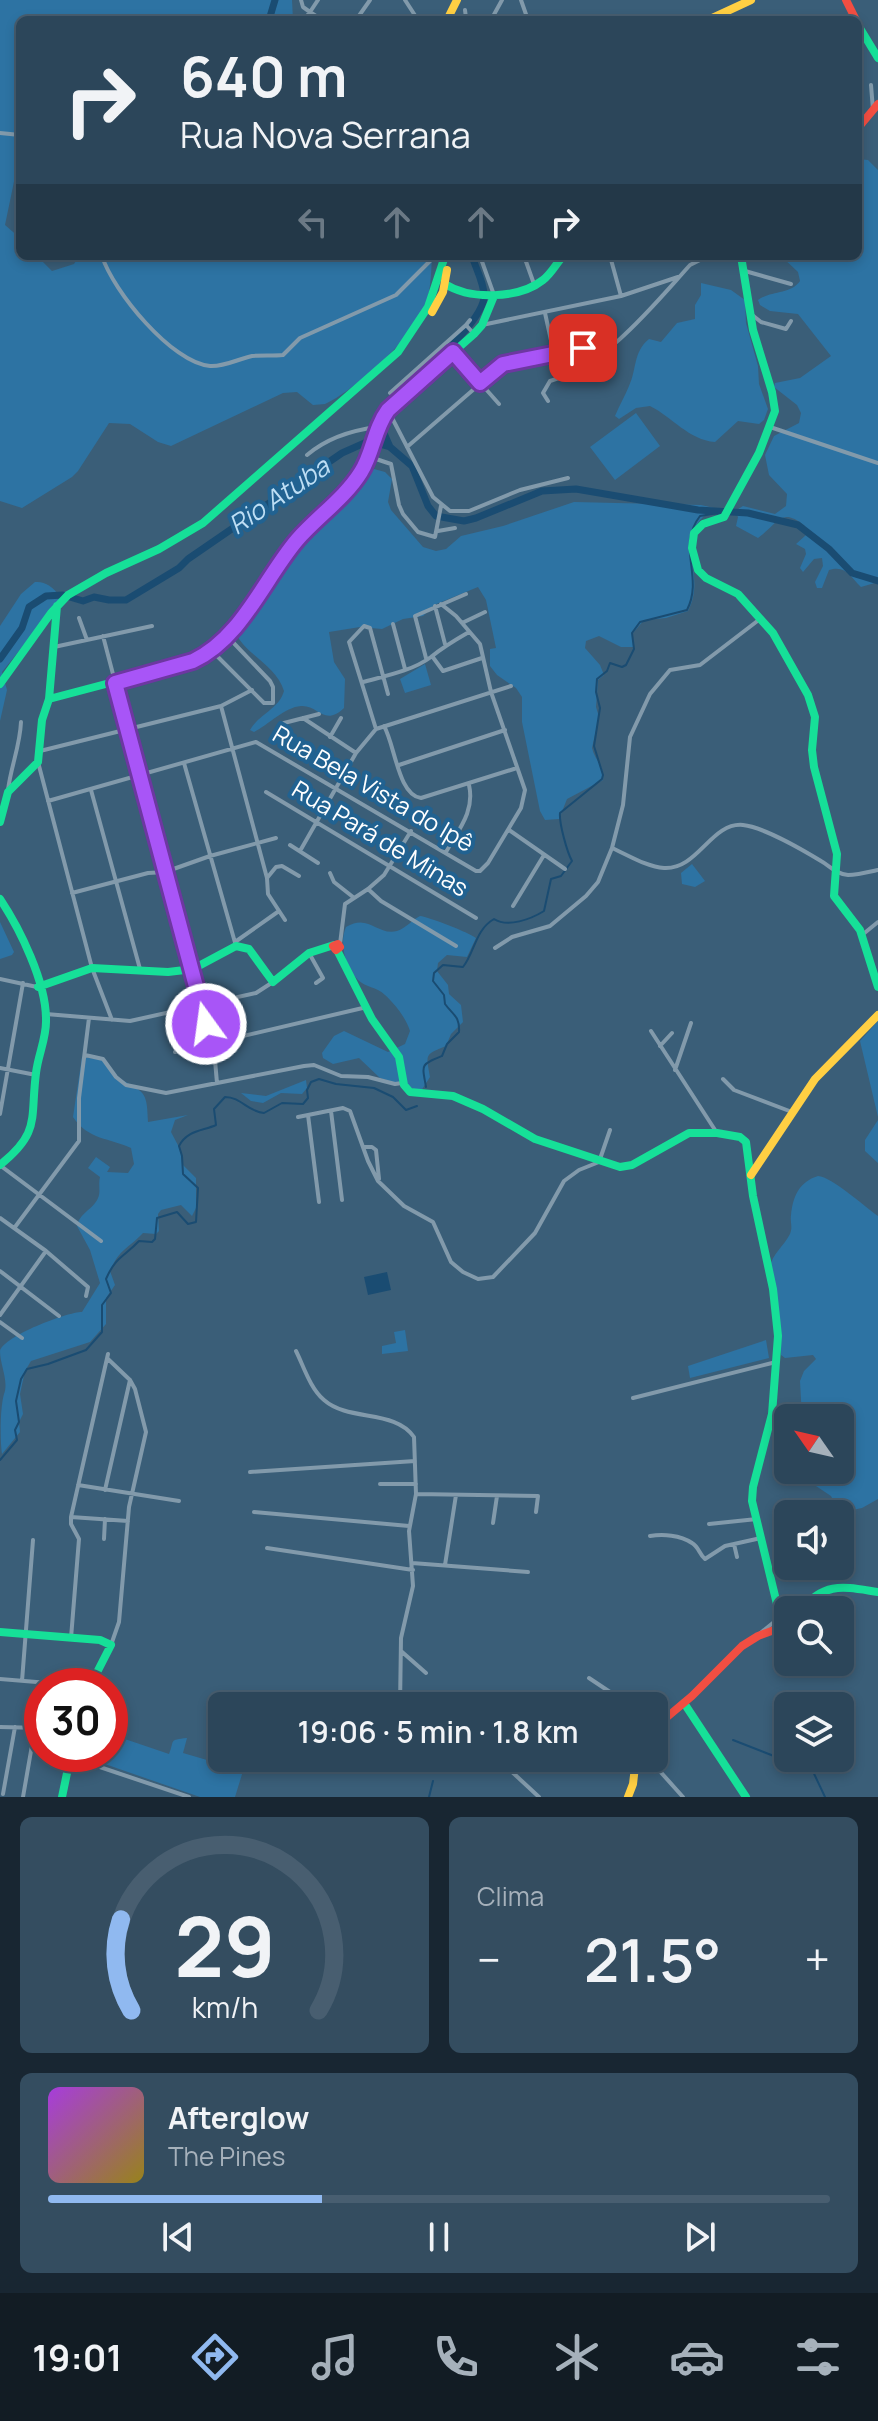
<!DOCTYPE html>
<html lang="pt">
<head>
<meta charset="utf-8">
<style>
  body { margin:0; font-family:Manrope,sans-serif; background:#344d60; color:#f1f3f6; height:100vh; display:flex; flex-direction:column; font-size:30px; white-space:nowrap }
  * { box-sizing:border-box; margin:0 }
  p { font-size:26px; color:#a6b1bb }
  .icon { flex:none; width:44px; height:44px; fill:none; stroke:currentColor; stroke-width:2; stroke-linecap:round; stroke-linejoin:round }
  .map { position:relative; height:1797px; overflow:hidden }
  .details { display:flex; flex-direction:column; gap:20px; padding:20px; background:#182632; flex:1 }
  .details>* { flex:none }
  .guide { position:absolute; left:16px; top:16px; width:846px; height:244px; border-radius:12px; box-shadow:0 4px 12px #0003,0 0 0 2px #485e70; background:#2c465a; color:#f1f3f6; overflow:hidden }
  .needle { width:52px; rotate:304deg }
  .fabs { position:absolute; left:774px; top:1404px; display:grid; gap:16px }
  .fabs a { display:grid; place-items:center; width:80px; height:80px; border-radius:12px; background:#2c465a; box-shadow:0 4px 12px #0003,0 0 0 2px #485e70; font-size:40px }
  .speed { position:absolute; left:24px; top:1668px; display:flex; gap:16px; font-size:40px; font-weight:700; text-align:center }
  .speed>* { display:grid; place-content:center; width:104px; height:104px; border-radius:50%; background:#2c465a; box-shadow:0 4px 12px #0003,0 0 0 2px #485e70; line-height:1 }
  .speed .limit { border:12px solid #d22; background:#fff; color:#111 }
  .pin { position:absolute; display:grid; place-items:center; width:68px; height:68px; color:#fff; margin:-34px; border-radius:16px; box-shadow:0 4px 12px #0006 }
  .me { position:absolute; width:88px; margin:-44px; rotate:346deg; stroke-linejoin:round; filter:drop-shadow(0 0 6px #0008) }
  .turn { display:flex; align-items:center; gap:28px; height:168px; padding:0 32px; font-size:36px }
  .turn .icon { width:104px; height:104px; stroke-width:2.5 }
  .turn b { display:block; font-size:56px; line-height:68px }
  .lanes { display:flex; align-items:center; height:76px; padding:0 32px; background:#0003; justify-content:center; gap:40px; direction:ltr }
  .lanes .off { opacity:.35 }
  .big { font-size:60px; font-weight:600; line-height:1.1 }
  .details .tile { flex:1; display:flex; flex-direction:column; justify-content:center; gap:12px; min-width:0; padding:0 28px; border-radius:12px; background:#344d60 }
  .details .dial { align-items:center; gap:0 }
  .dial svg { height:208px; overflow:visible; fill:none; stroke:#485e70; stroke-width:7; stroke-linecap:round; text-anchor:middle }
  .dial text { fill:#f1f3f6; stroke:none }
  .song { display:flex; align-items:center; gap:24px }
  .cover { width:96px; height:96px; border-radius:12px; background:linear-gradient(135deg,hsl(280 70% 55%),hsl(50 70% 35%)) }
  .played { height:8px; border-radius:4px; background:linear-gradient(90deg,#90b9f0 35%,#485e70 35%) }
  .keys { display:flex; justify-content:space-around; direction:ltr }
  .heat { display:flex; justify-content:space-between; align-items:center; font-size:44px; direction:ltr }
  .details .tiles { flex:1; display:grid; gap:20px; grid-template-columns:1fr 1fr }
  .tile:last-child { grid-column:span 2 }
  .trip { position:absolute; left:208px; top:1692px; width:460px; height:80px; border-radius:12px; background:#2c465a; box-shadow:0 4px 12px #0003,0 0 0 2px #485e70; font-weight:600; line-height:80px; text-align:center }
  .tabs { display:flex; height:128px; justify-content:space-around; align-items:center; background:#121c24; color:#a6b1bb }
  .tabs .icon { width:56px; height:56px }
  .tabs .selected { color:#90b9f0 }
  .tabs b { font-size:36px; color:#f1f3f6 }
  .map>svg:first-child { display:block }
  .green { fill:#2d73a3 }
  .water { fill:#1a4c72 }
  .lines { fill:none; stroke-linecap:round; stroke-linejoin:round }
  .stream { stroke:#1a4c72; stroke-width:2 }
  .river { stroke:#1a4c72; stroke-width:7 }
  .street { stroke:#829aab; stroke-width:4 }
  .fast { stroke:#16e098; stroke-width:8 }
  .slow { stroke:#ffcf43; stroke-width:8 }
  .jam { stroke:#f24e42; stroke-width:8 }
  .route-casing { stroke:#6d37a1; stroke-width:20 }
  .route { stroke:#a855f7; stroke-width:14 }
  .labels { text-anchor:middle; stroke-width:8; stroke-linejoin:round; paint-order:stroke }
  .street-label { font-size:24px; fill:#fff; stroke:#216291 }
  .water-label { font-size:26px; font-style:italic; fill:#bedef4; stroke:#216291 }
</style>
</head>
<body>
<div class="map">
<svg width="878" height="1797" viewBox="0 0 878 1797">
  <rect width="100%" height="100%" fill="#3a5e78"/>
  <!-- green -->
  <path class="green" d="M0,0H292L293,20H20V166L16,172L5,225L20,238V256H37L52,271L74,264L79,256H432C431,275 431,294 423,311C411,339 353,392 325,404L313,405L297,392L283,393L171,446L158,442L130,424L109,423L78,471L72,477L22,508L0,501Z
    M858,159L868,160L878,170V582L861,587C850,577 847,565 829,570L822,588H817L815,582L823,566L822,558L814,559L803,572L800,568L806,554L805,549L796,544L806,535L805,526C780,506 778,524 758,538L736,526L738,517L735,511L743,506L775,514L786,506L787,494L769,475L765,455L774,436L799,423L801,413L797,405L774,387L775,383L800,378L831,356L798,314L770,311L760,305L758,300C772,290 790,295 800,281L798,272L781,256H858Z
    M701,283L731,290L745,300L746,323L758,366L759,384L768,409L764,420L759,424L738,421L715,442C689,440 672,417 650,406L636,408L619,419L615,416C619,406 625,396 629,386C637,369 633,352 649,339L661,342L677,323L695,319V305L701,295Z
    M636,413L660,446L615,480L590,447Z
    M374,469L385,472L392,479L388,502L391,510L423,547L436,551L446,549L461,536L503,526L574,502L701,505L714,508C667,540 709,571 688,611L666,618L644,620L632,634L634,647H621L599,636L586,641L585,648L600,665L604,675L598,680L596,707L599,717L592,748C595,761 605,766 603,780L567,799L559,819L545,820L540,811L522,722V697L516,688L497,675L490,666V649L496,648L486,600L478,587L434,605L423,616L403,619L382,629L360,627L329,632L334,662L345,679L344,708C324,727 319,705 301,706C285,707 268,725 254,732L250,730C259,714 279,709 284,691C276,664 242,653 236,632L253,611L264,603L299,548L334,512L365,474Z
    M35,582C45,581 53,587 59,595V601L2,672L7,690L0,721V626L21,594Z
    M425,664L431,685L405,693L400,679Z
    M692,864L705,881L695,887L682,884L681,873Z
    M420,916C429,917 470,933 476,938L467,957L447,955L438,963L437,971L448,985L449,994L461,1005L463,1022L451,1034L446,1046C424,1055 426,1054 430,1077L421,1091L380,1078L359,1058L333,1064L323,1058L322,1053L334,1036L344,1031L388,1052L405,1044L410,1031C406,1018 395,1004 385,995C377,987 365,987 358,980C345,968 339,942 346,927C369,913 377,936 397,931C406,928 412,920 420,916Z
    M0,922L14,952L12,955L0,959Z
    M878,1021V1117L860,1041Z
    M82,1057L103,1060C109,1066 115,1075 122,1080C146,1093 147,1093 148,1122L188,1115L175,1120L171,1132L181,1151L182,1164L196,1178V1208L192,1216L181,1205L161,1210L158,1214L159,1231L156,1234L143,1233C128,1249 120,1248 110,1271L115,1285L106,1298V1324L90,1342L31,1361L25,1371L20,1394L23,1414L19,1422L20,1432L2,1454C0,1440 0,1408 4,1394C9,1381 0,1365 0,1351C4,1336 67,1312 82,1312L100,1283L90,1250L77,1226C80,1212 93,1210 98,1198C101,1192 98,1184 100,1177L88,1168L96,1157L110,1167L107,1172L128,1173L134,1164L131,1148C110,1138 88,1140 73,1117Z
    M306,1080L307,1088L302,1094L281,1093L263,1103L251,1101L241,1093L266,1096Z
    M878,1120V1163L865,1151V1140Z
    M818,1176C832,1177 864,1206 878,1216V1499L862,1508L843,1512L837,1508L831,1496L816,1486L804,1470H840V1418H802L800,1381L804,1371L816,1359L813,1355L785,1358L781,1355L780,1326L770,1267C772,1254 784,1246 790,1234C793,1227 790,1222 791,1215C793,1196 799,1182 818,1176Z
    M405,1330L408,1351L382,1354V1346L396,1343L394,1332Z
    M766,1340L769,1358L690,1378L688,1366Z
    M110,1734L169,1754C175,1740 168,1740 187,1738L183,1753L207,1760L214,1739L222,1742V1758H247L235,1797H200L76,1754H110Z"/>
  <!-- water -->
  <path class="water" d="M387,1272L391,1290L368,1295L364,1277Z"/>
  <g class="lines">
    <!-- stream -->
    <path class="stream" d="M426,1087C422,1064 420,1065 442,1056L447,1044L459,1032C460,1016 453,1015 445,1004L444,995L433,981L434,973L443,965L463,967C475,952 475,930 494,919C508,928 531,919 544,911L551,879L561,876L572,861C567,852 559,823 560,813L602,779L603,775L594,746L600,708L596,692L597,679L607,671L610,663L622,667L626,665L634,649L632,633L640,622L687,610C704,577 676,547 700,516L724,512
      M0,1460L17,1440L15,1430L19,1422L16,1401L21,1379L27,1369L48,1364L86,1350L102,1332V1305L111,1293L106,1279C116,1256 124,1257 139,1241L152,1242L155,1239L157,1218L177,1212L188,1224L196,1222L198,1188L183,1174L182,1156L179,1146C187,1130 203,1131 216,1125L214,1109L225,1097C241,1097 248,1112 264,1113L282,1103L303,1104L308,1098L307,1090L311,1082L319,1079L336,1084L374,1088L393,1097L406,1110L417,1106
      M733,1740L779,1758H796L809,1763L825,1797
      M429,1797L433,1781"/>
    <!-- river -->
    <path class="river" d="M269,20L275,0
      M383,409C406,386 480,328 484,298C485,285 476,269 472,256
      M383,431L390,447
      M0,659L22,628L29,607L46,596L63,595L83,601L94,597L109,600H126L179,568L188,559L342,453L369,441L390,447L412,466L428,506L436,516L464,521L476,518L542,491L576,489L698,510L748,513L798,525L829,549L852,573L878,581"/>
    <!-- street -->
    <path class="street" d="M301,0L303,7L310,12L304,20
      M318,0L310,12L322,20
      M405,0L418,20
      M521,0L528,20
      M465,10L466,18L471,20
      M356,20L370,0
      M491,20L502,0
      M871,85L873,110
      M0,133L20,135
      M102,256C113,291 172,363 210,366C224,367 238,359 252,356C262,355 273,356 283,355L300,338L396,295L435,256
      M480,256L494,295
      M524,256L534,284
      M610,256L621,296
      M745,271L791,284
      M545,313L554,354
      M751,314L761,322L786,329L791,321
      M470,320L466,325L474,334
      M482,325L621,296L678,277
      M453,352L499,404
      M390,393L466,325
      M548,401L543,393L550,381C606,365 652,307 690,265L708,256
      M389,412L433,497L450,511H469L520,490L568,478
      M770,427L878,463
      M407,447L503,364L615,341
      M307,455C327,438 353,430 378,427
      M370,457L391,464L399,505L403,514L418,532L435,537L441,506
      M438,531L455,528
      M435,606L445,644
      M79,618L87,640
      M462,623L485,612
      M393,624L405,669
      M103,636L200,1006L214,1049L217,1083
      M54,647L152,626
      M211,650L264,703H273V687L270,681L227,636
      M432,656L443,671L482,658
      M426,658L415,616L466,594
      M363,682C385,676 412,671 431,657C443,647 455,640 469,632
      M221,706L267,878L268,894L285,920
      M303,718L356,753
      M284,723L319,714
      M384,726C395,745 398,795 421,798L517,768
      M376,729L349,642L364,626L370,628L388,694
      M330,737L341,718
      M40,751L221,706L252,690
      M38,762L92,968L112,1020
      M184,763L236,946
      M399,765L505,730
      M8,790C11,766 20,746 21,722
      M91,790L140,969
      M266,792L476,918
      M48,801L256,742L476,871H480L488,863L521,808L525,790L491,692L480,644L456,616L441,604
      M509,830L565,869
      M290,845L318,863
      M612,848C628,855 647,867 664,868C698,870 711,822 743,825C763,827 803,850 821,861C830,866 836,874 848,875C857,875 869,872 878,870
      M300,851L356,753L376,729L511,686
      M446,852C459,829 475,811 469,785
      M330,873L334,882L353,897
      M267,878L276,867L282,866L299,876
      M368,889L381,901L456,946
      M72,893L148,873L165,872L210,856L276,838
      M513,906L544,855
      M862,935L878,922
      M235,942L279,911
      M340,944L345,904L368,889L384,875L411,831
      M495,948L512,937L550,926L586,896L598,882L612,848L623,805L630,737L650,694L670,670L700,665L760,619
      M309,953L323,978L316,983
      M0,979L37,987
      M46,1014L130,1021L256,993L273,982
      M651,1031L717,1133
      M660,1046L672,1033
      M175,1052L367,1007
      M85,1055L103,1059L116,1077L126,1085L166,1093L304,1066L314,1065L341,1076L368,1077L395,1084L402,1083
      M0,1068L36,1075
      M675,1070L691,1023
      M723,1079L734,1090L792,1112
      M331,1111L342,1200
      M0,1114L23,983
      M308,1115L319,1202
      M298,1117L343,1108L350,1111L368,1161L378,1181L404,1206L433,1222L451,1262L463,1272L478,1279L493,1277L535,1233L564,1181L579,1170L599,1162L610,1130
      M364,1147H372L376,1150L379,1179
      M1,1166L101,1241
      M0,1218L46,1251L88,1287L86,1296
      M15,1227L79,1141V1098L89,1018
      M0,1271L59,1316
      M0,1315L46,1251
      M0,1322L22,1338
      M296,1351C304,1367 310,1388 324,1400C349,1422 395,1409 414,1437L416,1494L409,1531L413,1586L401,1638L400,1706
      M108,1359L130,1380L135,1389L146,1432L129,1507L119,1622L111,1645
      M633,1398L776,1362
      M250,1472L415,1461
      M380,1484H416
      M78,1485L179,1501
      M105,1490L130,1380
      M416,1494L538,1496L536,1512
      M254,1512L409,1526
      M71,1517L128,1521
      M493,1523L497,1496
      M709,1524L757,1519
      M650,1536C663,1534 680,1535 692,1543C699,1547 699,1554 705,1559L725,1546L761,1538
      M104,1539L105,1519
      M734,1544L737,1557
      M267,1548L413,1570
      M412,1563L528,1572
      M445,1565L456,1495
      M758,1635L779,1618
      M71,1638L79,1539L71,1524V1517L108,1354
      M401,1651L426,1673
      M589,1678L631,1706
      M0,1679L85,1686
      M22,1681L33,1540
      M0,1727L42,1728
      M70,1757L189,1797
      M497,1758L539,1797
      M648,1758L683,1797
      M3,1794L15,1727
      M23,1797L35,1728"/>
    <!-- fast -->
    <path class="fast" d="M858,25L878,58
      M741,256L753,330L772,392L775,411L759,453L724,517L703,524L694,533L692,548L698,570L706,578L738,594L773,633L808,695L815,717L812,750L814,767L837,854L834,896L860,930L878,987
      M445,284C470,300 519,299 543,280C551,274 556,264 563,256
      M0,684L51,613L68,595L106,573L159,549L203,523L398,352L428,307L445,256
      M49,699L193,661L225,638L251,606L297,540L354,481L365,465L388,410L474,334L482,325L494,296
      M0,822L8,792L38,762L42,720L49,699L57,606
      M0,899C20,929 46,982 46,1019C47,1037 38,1055 36,1073C30,1119 41,1132 0,1165
      M337,950L372,1019L399,1057L404,1085L410,1092L453,1096L483,1109L535,1139L620,1167L632,1165L689,1133H717L740,1137L746,1142L753,1196L773,1289L778,1336L772,1414L753,1487L752,1501L783,1629
      M38,987L92,968L168,972L193,969L236,946L249,949L273,982L309,953L334,945
      M801,1610C825,1581 844,1587 878,1592
      M0,1632L100,1640L111,1645L90,1686
      M684,1703L746,1797
      M62,1797L71,1754"/>
    <!-- slow -->
    <path class="slow" d="M447,20L457,0
      M708,20L751,0
      M432,312L443,292L447,270
      M751,1175L815,1079L878,1015
      M628,1797L633,1784L636,1758"/>
    <!-- jam -->
    <path class="jam" d="M846,0L856,20
      M858,128L878,104
      M338,944L340,947L336,950L333,946Z
      M654,1728L692,1696L742,1646L758,1636L788,1625"/>
  </g>
  <g class="lines">
    <!-- route casing -->
    <g class="route-casing">
      <path id="route" d="M206,1024L115,683L193,661C242,638 264,579 297,540C317,517 345,498 361,472C373,453 374,429 388,410L453,352L480,383L503,364L583,348"/>
    </g>
    <!-- route -->
    <use href="#route" class="route"/>
  </g>
  <g class="labels">
    <!-- street labels -->
    <g class="street-label">
      <text transform="translate(373 789) rotate(30)" y="8">Rua Bela Vista do Ipê</text>
      <text transform="translate(380 839) rotate(31)" y="8">Rua Pará de Minas</text>
    </g>
    <!-- water labels -->
    <g class="water-label">
      <text transform="translate(279 496) rotate(-34)" y="9">Rio Atuba</text>
    </g>
  </g>
</svg>
<div class="fabs">
<a><svg class="needle" viewBox="-14 -14 28 28"><path d="M0-13l5 13h-10z" fill="#e53935"/><path d="M0 13l5-13h-10z" fill="#a6b1bb"/></svg></a>
<a><svg class="icon" aria-label="sound" viewBox="0 0 24 24"><path d="M4 9h4l5-4v14l-5-4H4zM17 9q2 3 0 6"/></svg></a>
<a><svg class="icon" aria-label="search" viewBox="0 0 24 24"><circle cx="10" cy="10" r="6"/><path d="M15 15l6 6"/></svg></a>
<a><svg class="icon" aria-label="layers" viewBox="0 0 24 24"><path d="M12 4l9 5-9 5-9-5zM3 14l9 5 9-5"/></svg></a>
</div>
<div class="speed"><div class="limit">30</div></div>
<div class="pin" style="left:583px;top:348px;background:#d93025"><svg class="icon" aria-label="arrive" viewBox="0 0 24 24"><path d="M6 21V4h12l-3 4 3 4H6"/></svg></div>
<svg class="me" style="left:206px;top:1024px" viewBox="-20 -20 40 40"><circle r="17" fill="#a855f7" stroke="#fff" stroke-width="3"/><path d="M0-11L8 9 0 5-8 9z" fill="#fff"/></svg>
<div class="trip">19:06 · 5 min · 1.8 km</div>
<div class="guide">
<div class="turn"><svg class="icon" aria-label="right" viewBox="0 0 24 24"><path d="M7 20v-9h11M14 6l5 5-5 5"/></svg><div><b>640 m</b>Rua Nova Serrana</div></div>
<div class="lanes"><svg class="icon off" aria-label="left" viewBox="0 0 24 24"><path d="M17 20v-9H6M10 6l-5 5 5 5"/></svg><svg class="icon off" aria-label="ahead" viewBox="0 0 24 24"><path d="M12 20V5M6 11l6-6 6 6"/></svg><svg class="icon off" aria-label="ahead" viewBox="0 0 24 24"><path d="M12 20V5M6 11l6-6 6 6"/></svg><svg class="icon" aria-label="right" viewBox="0 0 24 24"><path d="M7 20v-9h11M14 6l5 5-5 5"/></svg></div>
</div>
</div>
<section class="details">
<div class="tiles">
<div class="tile dial"><svg viewBox="0 0 100 80">
<path d="M14 69A42 42 0 1 1 86 69"/>
<path d="M14 69A42 42 0 0 1 10 34" stroke="#90b9f0"/>
<text x="50" y="56" font-size="32" font-weight="700">29</text>
<text x="50" y="72" font-size="11">km/h</text>
</svg></div>
<div class="tile"><p>Clima</p>
<div class="heat"><a>−</a><b class="big">21.5°</b><a>+</a></div>
</div>
<div class="tile">
<div class="song"><i class="cover"></i><div><b>Afterglow</b><p>The Pines</p></div></div>
<div class="played"></div>
<div class="keys"><svg class="icon" aria-label="previous" viewBox="0 0 24 24"><path d="M18 5L8 12l10 7zM5 5v14"/></svg><svg class="icon" aria-label="pause" viewBox="0 0 24 24"><path d="M8 5v14M16 5v14"/></svg><svg class="icon" aria-label="next" viewBox="0 0 24 24"><path d="M6 5l10 7-10 7zM19 5v14"/></svg></div>
</div>
</div>
</section>
<nav class="tabs">
<b>19:01</b>
<svg class="icon selected" aria-label="directions" viewBox="0 0 24 24"><path d="M12 3l9 9-9 9-9-9zM9 14v-3h6M13 9l2 2-2 2"/></svg>
<svg class="icon" aria-label="music" viewBox="0 0 24 24"><path d="M9 18V5l10-2v13"/><circle cx="6" cy="18" r="3"/><circle cx="16" cy="16" r="3"/></svg>
<svg class="icon" aria-label="phone" viewBox="0 0 24 24"><path d="M5 4h4l2 5-3 2q2 4 5 5l2-3 5 2v4C11 20 4 13 5 4z"/></svg>
<svg class="icon" aria-label="climate" viewBox="0 0 24 24"><path d="M12 3v18M4 7l16 10M4 17L20 7"/></svg>
<svg class="icon" aria-label="car" viewBox="0 0 24 24"><path d="M5 17H2v-5l4-1 3-4h7l3 4 3 1v5h-3M9 17h6M6 11h13"/><circle cx="7" cy="17" r="2"/><circle cx="17" cy="17" r="2"/></svg>
<svg class="icon" aria-label="filters" viewBox="0 0 24 24"><path d="M4 7h16M4 17h16"/><circle cx="9" cy="7" r="2"/><circle cx="15" cy="17" r="2"/></svg>
</nav>
</body>
</html>
